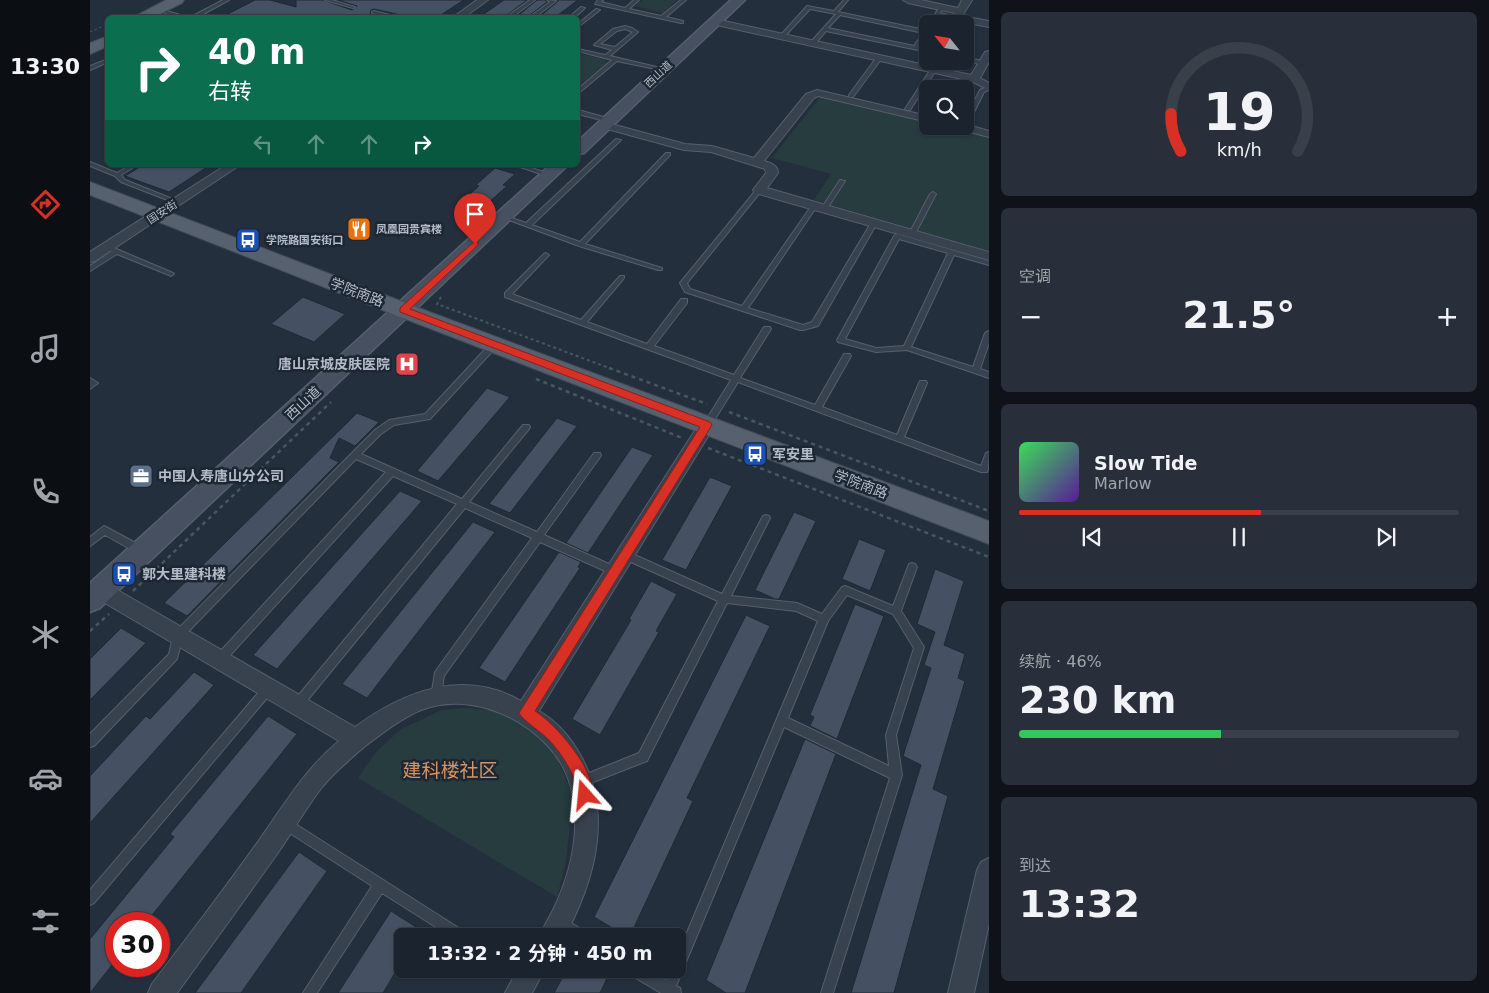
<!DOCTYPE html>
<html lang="zh">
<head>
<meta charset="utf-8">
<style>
  body { margin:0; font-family:"DejaVu Sans","Noto Sans SC",sans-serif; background:#282f3a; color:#f1f3f6; height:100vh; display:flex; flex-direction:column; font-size:19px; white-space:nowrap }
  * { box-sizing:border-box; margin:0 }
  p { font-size:16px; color:#a0a4aa }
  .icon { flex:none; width:28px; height:28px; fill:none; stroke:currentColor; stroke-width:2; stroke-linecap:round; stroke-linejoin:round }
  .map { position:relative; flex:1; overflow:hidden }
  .side { display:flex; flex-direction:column; gap:12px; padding:12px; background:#0f1319; width:500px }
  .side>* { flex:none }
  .hud { position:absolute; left:15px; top:15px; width:475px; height:152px; border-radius:8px; box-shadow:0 1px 4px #0004,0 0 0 1px #39404a; background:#0b6e4f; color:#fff; overflow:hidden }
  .needle { width:32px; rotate:300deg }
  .controls { position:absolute; left:829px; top:15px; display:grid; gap:10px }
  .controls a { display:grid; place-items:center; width:55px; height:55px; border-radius:8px; background:#1b232e; box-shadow:0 1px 4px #0004,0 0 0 1px #39404a; font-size:25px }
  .speed { position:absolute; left:15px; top:912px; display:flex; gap:10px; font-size:25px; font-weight:700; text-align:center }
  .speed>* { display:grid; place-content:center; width:65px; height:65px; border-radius:50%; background:#1b232e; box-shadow:0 1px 4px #0004,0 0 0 1px #39404a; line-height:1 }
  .speed .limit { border:8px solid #d22; background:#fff; color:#111 }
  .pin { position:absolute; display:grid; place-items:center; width:42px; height:42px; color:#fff; margin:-51px -21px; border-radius:50% 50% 50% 0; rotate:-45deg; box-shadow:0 0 5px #0007 }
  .pin .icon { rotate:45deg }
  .me { position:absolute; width:55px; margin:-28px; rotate:342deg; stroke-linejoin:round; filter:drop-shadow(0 0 4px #0008) }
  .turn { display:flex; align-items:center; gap:18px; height:105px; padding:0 20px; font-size:22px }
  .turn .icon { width:65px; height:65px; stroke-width:2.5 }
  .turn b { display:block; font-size:35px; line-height:42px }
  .lanes { display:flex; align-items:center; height:48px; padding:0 20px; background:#0003; justify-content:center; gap:25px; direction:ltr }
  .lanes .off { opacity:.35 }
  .big { font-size:38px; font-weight:700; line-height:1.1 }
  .side .card { flex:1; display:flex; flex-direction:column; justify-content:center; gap:8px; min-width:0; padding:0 18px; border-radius:8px; background:#282f3a }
  .side .dial { align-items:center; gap:0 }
  .dial svg { height:130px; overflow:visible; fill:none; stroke:#39404a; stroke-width:7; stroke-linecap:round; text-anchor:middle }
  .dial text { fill:#f1f3f6; stroke:none }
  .song { display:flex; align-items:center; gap:15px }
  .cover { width:60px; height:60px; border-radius:8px; background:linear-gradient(135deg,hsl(130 70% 55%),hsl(270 70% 35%)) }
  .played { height:5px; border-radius:2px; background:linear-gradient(90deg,#d93025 55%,#39404a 55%) }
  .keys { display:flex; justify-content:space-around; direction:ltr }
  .heat { display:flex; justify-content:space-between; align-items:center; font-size:28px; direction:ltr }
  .charge { height:8px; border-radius:4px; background:linear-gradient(90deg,#34c759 46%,#39404a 0) }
  .trip { position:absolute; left:304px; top:928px; width:292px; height:50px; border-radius:8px; background:#1b232e; box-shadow:0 1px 4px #0004,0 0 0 1px #39404a; font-weight:700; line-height:50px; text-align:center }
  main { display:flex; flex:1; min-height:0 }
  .dock { display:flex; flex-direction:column; width:90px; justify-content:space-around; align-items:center; background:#0b0e12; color:#a0a4aa }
  .dock .icon { width:35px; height:35px }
  .dock .on { color:#d93025 }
  .dock b { font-size:22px; color:#f1f3f6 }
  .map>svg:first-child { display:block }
  .green { fill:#263c3f }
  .building { fill:#455162; stroke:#1f2835 }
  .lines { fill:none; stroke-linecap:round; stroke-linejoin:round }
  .lane-casing { stroke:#565f6c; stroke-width:2 }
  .street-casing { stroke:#565f6c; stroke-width:2 }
  .secondary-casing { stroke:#565f6c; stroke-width:3 }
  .primary-casing { stroke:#414a57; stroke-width:2 }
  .path-far2 { stroke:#44595c; stroke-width:1; stroke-dasharray:2.5 2.5; stroke-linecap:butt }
  .path-far1 { stroke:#44595c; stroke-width:2; stroke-dasharray:3 3; stroke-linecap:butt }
  .path { stroke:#44595c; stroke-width:2.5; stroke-dasharray:4 4; stroke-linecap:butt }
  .lane { fill:#38414e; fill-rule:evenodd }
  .street { fill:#38414e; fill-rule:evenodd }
  .secondary { fill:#465061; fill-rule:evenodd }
  .primary { fill:#56606e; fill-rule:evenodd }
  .route { fill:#d93025; stroke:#8d1f18 }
  .labels { text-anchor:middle; stroke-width:5; stroke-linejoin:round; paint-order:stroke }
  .far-street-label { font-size:11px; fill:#b4bcc9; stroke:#1d2633 }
  .far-poi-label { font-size:11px; font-weight:bold; fill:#b4bcc9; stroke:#1d2633; text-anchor:start }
  .street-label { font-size:14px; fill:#b4bcc9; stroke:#1d2633 }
  .poi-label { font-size:14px; font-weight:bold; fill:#b4bcc9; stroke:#1d2633; text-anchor:start }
  .near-quarter-label { font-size:19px; fill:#d59563; stroke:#1d2633 }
</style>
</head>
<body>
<main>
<nav class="dock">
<b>13:30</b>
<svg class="icon on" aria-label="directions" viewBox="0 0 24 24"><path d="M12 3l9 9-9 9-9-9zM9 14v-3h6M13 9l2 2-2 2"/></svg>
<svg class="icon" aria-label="music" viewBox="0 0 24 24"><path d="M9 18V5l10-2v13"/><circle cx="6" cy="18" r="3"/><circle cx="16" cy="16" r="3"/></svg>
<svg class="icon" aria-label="phone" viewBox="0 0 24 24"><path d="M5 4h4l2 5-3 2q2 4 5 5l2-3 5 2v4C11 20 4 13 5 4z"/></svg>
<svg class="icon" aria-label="climate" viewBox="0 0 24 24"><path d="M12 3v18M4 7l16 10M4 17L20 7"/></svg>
<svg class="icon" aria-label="car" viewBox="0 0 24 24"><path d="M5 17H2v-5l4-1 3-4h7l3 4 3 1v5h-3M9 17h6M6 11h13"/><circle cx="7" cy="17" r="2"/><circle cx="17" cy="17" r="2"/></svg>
<svg class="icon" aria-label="filters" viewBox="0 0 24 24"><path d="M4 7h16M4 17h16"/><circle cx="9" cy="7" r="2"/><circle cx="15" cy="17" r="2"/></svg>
</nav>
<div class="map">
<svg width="899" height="993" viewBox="0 0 899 993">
  <rect width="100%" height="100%" fill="#242f3e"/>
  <!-- green -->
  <path class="green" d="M553,0H587L572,13L545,6Z
    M488,53L515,60L517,63L488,87Z
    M731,96L837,121L838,126H858L899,136V251L724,200L741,174L682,158Z
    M375,708L408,711L437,723L464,751L483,796L476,861L467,897L268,778L286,752L310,730L351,710Z"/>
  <!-- building -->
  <path class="building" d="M165,0H180L206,7V0H233L262,10L267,6L248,0H374L346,18H324L284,9L281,10L280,14L291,18H130Z
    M414,0H437L413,18H388Z
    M447,0H455L457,2L436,18H425Z
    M468,0H488L464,18H448L467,2Z
    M53,165H120L79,192L35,176Z
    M405,168L425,174L413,185L417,186L386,214L370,210L374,207L367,205L389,186L386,185Z
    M213,297L255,314L224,342L181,324Z
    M397,388L420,397L348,481L327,471Z
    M267,413L289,422L265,446L249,438L240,458L249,462L97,616L74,603Z
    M467,418L487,426L420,513L399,504Z
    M542,447L563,455L498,553L476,543Z
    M620,477L642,486L596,570L572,560Z
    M310,491L332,501L187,669L163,655Z
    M704,512L726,521L689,599H685L665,590Z
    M383,522L405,532L277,698L252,684Z
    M769,539L796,550L780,591L752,579Z
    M469,552L491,562L488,567L490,568L415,682L389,668Z
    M845,569L874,581L854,645L875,654L868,678L875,681L843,789L858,796L804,993H761L831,765L813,756L841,668L834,665L845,632L827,624Z
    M561,581L587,594L566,631L569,632L510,735L482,719L541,620L539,619Z
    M765,604L794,616L747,739L720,726L724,717L720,715Z
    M656,615L680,626L597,798L603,801L540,936H536L504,917Z
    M31,628L56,643L0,700V659Z
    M104,672L124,685L0,823V776L56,716L60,719Z
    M178,716L207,734L55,924H26V960L0,993V939L84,837L80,834Z
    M715,739L746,754L655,993H636L616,980Z
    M209,852L237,871L151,993H105Z
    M301,911L340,936H312V961L293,993H248Z
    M477,969H511L519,974L510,993H464Z"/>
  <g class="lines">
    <!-- lane casing -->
    <g class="lane-casing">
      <path id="lane" d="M133,0H139L106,18H99Z
        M235,0H242L265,7L263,8Z
        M440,0H445L421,18H415Z
        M457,0L466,1L444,18H438L460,2Z
        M508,0H513L511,2L535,8L544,0H549L539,9L571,16L591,0H596L576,17L593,21V23H591L505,4Z
        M754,0H758L748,12L835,30L838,28V33L828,47L838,49V52L736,31L724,45H720V43L746,14L720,9L693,38L689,37L717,6L744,11ZM750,15L833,33L824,46L738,28Z
        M850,6L854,7L850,13L868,17V19L849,16L844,24H839Z
        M491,7L495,8L484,18H478Z
        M506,9L510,10L488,27V24Z
        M77,11L97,17V18H89L75,13V12Z
        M284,11L308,17V18H299L282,13V12Z
        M68,15L74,18L66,17V15Z
        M535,26L542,28L548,32L520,56L575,69V71L527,61L490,92H488V89L522,60L488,51V49L515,55L522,50L504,45L523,29ZM535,29L543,32L525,47L510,44L527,31Z
        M787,57L792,58L763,97H759V95Z
        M875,57L896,62L897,63L894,65L875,61Z
        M18,59V62L0,70V66Z
        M841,69L846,70L820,110H816L815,109Z
        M899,86V90L894,92L880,120L875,121V119L890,90Z
        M488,110L521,119L522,120L519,122L488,114Z
        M526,139L531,140L442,225L490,242L576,153H580V155L495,244L572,268V270H568L489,246L411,217L414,215L436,223Z
        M0,162L27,173L40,165H47L31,175L35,180L85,200L80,201L31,182L25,176L0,166Z
        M424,165H433L462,175L457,176Z
        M750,180L755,181L736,210H732L731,209Z
        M667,189L672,190L597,283L600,289L652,306L722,205H726L727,206L658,308L713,325L722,322L781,223L784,221L786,222L787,223L728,326L713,330H710L595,292L590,283Z
        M843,192L846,194L825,234L822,236L820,235L819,234L840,194Z
        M807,234L899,261V265L864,255L821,347L883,367L895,333L899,331V343L890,369L899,372V378L817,350L786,352L748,342L747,340L804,236ZM809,239L858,253L814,346L786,348L755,339Z
        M17,245L83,273L84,274L81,276L79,275L27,254L0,271V266L22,251L14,247Z
        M456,253L459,255L458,256L422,294L491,320L530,276H534V278L497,322L557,344L591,299H597V303L564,346L644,375L674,327H680L681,329L650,378L725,405L754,354H760L761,356L732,407L807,435L829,383L830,381H836L837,383L814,437L891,466L896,453L899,452L898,470L897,472H891L648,382L620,427H614L613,425L641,380L415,297V293L454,254Z
        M401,343H404L408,345L340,419L304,425L291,434L271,454L372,499L433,425H439L440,427L439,429L379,502L447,532L504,453H510L511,455L510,457L454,535L528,568L530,571L528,574L525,575L522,574L450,542L354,676L350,701L346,703L342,701L341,698L345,672L442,538L375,508L211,708L207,710L203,708L202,705L203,702L367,504L303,476L133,663L129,665L125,663L124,660L125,657L296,472L266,459L92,638L87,659L4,746L0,747V734L79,654L84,633L262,453L285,430L299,420L335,414Z
        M0,378L8,383L0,389Z
        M676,515L679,516L680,518L641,596L707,603L732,614L752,587L755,586L803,606L819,564L822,563L825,564L827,567L811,611L834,647L806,735L812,775L743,993H731L800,778L694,727L586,986L590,988L591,993H571L539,974L538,969H556L576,980L581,969H588V954L728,621L706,611L637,603L557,761L493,786L489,785L487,781L489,777L549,753L628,601L532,558L530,555L532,552L535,551L538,552L632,594L673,516ZM757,595L803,614L824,648L796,735L799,766L698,718L738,621Z
        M14,526L55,548L57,551L55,554H49L15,535L0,546V537Z
        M178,684L182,686L183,689L182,692L4,903L0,905V890L174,686Z
        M196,818L375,932L377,936H360L292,893L227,993H213L282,886L192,828L190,824L192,820Z
        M470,916L496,932L498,936C486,936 469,936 464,922L466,918Z
        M416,969C426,969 438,967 442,978L441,983L436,984C429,981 418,976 416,969Z"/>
    </g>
    <!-- street casing -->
    <g class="street-casing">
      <path id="street" d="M387,0H398L373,18H362Z
        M813,0H831L868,8L872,0H882L872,16L899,21V27L863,20L861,18L865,13L818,3Z
        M625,19L881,75L895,52L899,51V62L890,78L899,83V90L881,81L622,24L620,22Z
        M727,90L838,116V122L728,96L724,98L674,161C681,163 688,165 688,173L677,188L899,252V260L665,193L663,190L676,173L675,169L621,152L594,150L510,127L508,125L514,122L595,144L622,146L664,158L716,94Z
        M875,124L899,131V137L865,128L864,126H875Z
        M136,165H150L5,261L0,262V252Z
        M617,419L623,421L625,425L449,711C468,722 482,739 492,758C523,817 504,881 475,936H450C455,923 463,912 468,899C489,851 496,786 458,746C427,713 376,693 331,710C310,719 291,734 274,747C260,759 245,772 233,786C214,810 200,837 182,861C151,905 119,949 87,993H58L62,984C99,935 137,886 172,836C196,802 216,768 249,741L3,596L0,590L3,584L10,582L17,584L265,727C314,691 374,668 431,701L611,421Z
        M899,858V924L884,993H858L887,870L891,862Z
        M428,969H455L442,993H415Z"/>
    </g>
    <!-- secondary casing -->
    <g class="secondary-casing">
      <path id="secondary" d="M641,0H655L494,153L488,154V141Z
        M460,165H478L10,608L0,612V583Z"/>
    </g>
    <!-- primary casing -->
    <g class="primary-casing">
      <path id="primary" d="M76,0H94L92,3L62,18H42Z
        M18,36V46L0,54V43Z
        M0,182L321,305L899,521V544L305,315L0,195Z"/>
    </g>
    <!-- path-far2 -->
    <path class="path-far2" d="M0,32L18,24"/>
    <!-- path-far1 -->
    <path class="path-far1" d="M351,297L347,304L522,369"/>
    <!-- path -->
    <path class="path" d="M519,368L617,404
      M446,379L592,438
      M639,412L899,511
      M618,448L899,557
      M43,591L241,402
      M0,631L19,614"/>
    <!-- lane -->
    <use href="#lane" class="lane"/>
    <!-- street -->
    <use href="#street" class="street"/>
    <!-- secondary -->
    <use href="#secondary" class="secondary"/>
    <!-- primary -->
    <use href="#primary" class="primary"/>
  </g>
  <!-- route -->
  <path class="route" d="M385,241L388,242V245L320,309L620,422L622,425L445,711C465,723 511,775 501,800L495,802L490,800C488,794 487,787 485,781C480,767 470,752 460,741C453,733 432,720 429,713L610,427L310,312V308Z"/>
  <!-- icons -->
  <defs>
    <g id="restaurant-square" transform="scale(1.25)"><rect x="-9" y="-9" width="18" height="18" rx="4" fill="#e8710a" stroke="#1d2633"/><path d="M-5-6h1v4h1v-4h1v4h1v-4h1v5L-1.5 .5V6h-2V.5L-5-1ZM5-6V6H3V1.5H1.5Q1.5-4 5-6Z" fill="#fff"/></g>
    <g id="bus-square" transform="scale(1.25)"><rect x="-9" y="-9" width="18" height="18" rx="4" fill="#1a4fb4" stroke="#1d2633"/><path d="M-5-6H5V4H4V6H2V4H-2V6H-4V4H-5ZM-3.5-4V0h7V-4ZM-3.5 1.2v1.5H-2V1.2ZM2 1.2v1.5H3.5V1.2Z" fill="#fff"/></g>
    <g id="hospital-square" transform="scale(1.25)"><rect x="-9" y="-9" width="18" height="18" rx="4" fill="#e0444e" stroke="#1d2633"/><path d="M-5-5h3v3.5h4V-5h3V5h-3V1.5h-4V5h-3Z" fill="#fff"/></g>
    <g id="office-square" transform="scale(1.25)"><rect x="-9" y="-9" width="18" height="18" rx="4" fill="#5c6f8a" stroke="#1d2633"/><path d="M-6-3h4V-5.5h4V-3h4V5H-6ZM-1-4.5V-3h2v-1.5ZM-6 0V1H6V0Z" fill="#fff"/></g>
  </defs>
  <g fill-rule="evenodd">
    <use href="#restaurant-square" x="269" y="229"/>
    <use href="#bus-square" x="158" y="240"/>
    <use href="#hospital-square" x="317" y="364"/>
    <use href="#bus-square" x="665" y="454"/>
    <use href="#office-square" x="51" y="476"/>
    <use href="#bus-square" x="34" y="574"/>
  </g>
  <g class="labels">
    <!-- far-street labels -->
    <g class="far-street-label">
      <text transform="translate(568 74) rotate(-43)" y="4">西山道</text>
      <text transform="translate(72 212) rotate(-33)" y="4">国安街</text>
    </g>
    <!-- far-poi labels -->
    <g class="far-poi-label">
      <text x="286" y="233">凤凰园贵宾楼</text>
      <text x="176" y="244">学院路国安街口</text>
    </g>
    <!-- street labels -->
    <g class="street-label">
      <text transform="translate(267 292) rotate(21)" y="5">学院南路</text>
      <text transform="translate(213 403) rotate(-43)" y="5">西山道</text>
      <text transform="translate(771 484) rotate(21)" y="5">学院南路</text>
    </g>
    <!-- poi labels -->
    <g class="poi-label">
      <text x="300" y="369" text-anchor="end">唐山京城皮肤医院</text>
      <text x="682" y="459">军安里</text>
      <text x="68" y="481">中国人寿唐山分公司</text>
      <text x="52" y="579">郭大里建科楼</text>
    </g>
    <!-- near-quarter labels -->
    <g class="near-quarter-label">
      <text x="360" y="777">建科楼社区</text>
    </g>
  </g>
</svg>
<div class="controls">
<a><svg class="needle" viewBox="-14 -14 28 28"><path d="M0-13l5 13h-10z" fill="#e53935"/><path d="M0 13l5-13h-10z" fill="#a0a4aa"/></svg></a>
<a><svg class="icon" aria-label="search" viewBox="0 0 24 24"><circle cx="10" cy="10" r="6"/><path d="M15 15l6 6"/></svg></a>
</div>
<div class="speed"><div class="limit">30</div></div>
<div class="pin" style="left:385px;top:244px;background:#d93025"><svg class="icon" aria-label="arrive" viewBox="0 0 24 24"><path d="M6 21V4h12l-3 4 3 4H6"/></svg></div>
<svg class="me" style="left:495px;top:795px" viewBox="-20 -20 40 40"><path d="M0-17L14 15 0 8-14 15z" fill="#d93025" stroke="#fff" stroke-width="4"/></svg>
<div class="trip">13:32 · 2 分钟 · 450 m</div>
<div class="hud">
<div class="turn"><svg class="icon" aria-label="right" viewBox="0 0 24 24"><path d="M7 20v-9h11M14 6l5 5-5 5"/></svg><div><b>40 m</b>右转</div></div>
<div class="lanes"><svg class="icon off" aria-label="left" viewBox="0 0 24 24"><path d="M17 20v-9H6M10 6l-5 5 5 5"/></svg><svg class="icon off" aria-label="ahead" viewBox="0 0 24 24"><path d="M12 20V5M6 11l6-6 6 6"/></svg><svg class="icon off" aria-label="ahead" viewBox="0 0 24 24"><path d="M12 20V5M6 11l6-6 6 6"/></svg><svg class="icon" aria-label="right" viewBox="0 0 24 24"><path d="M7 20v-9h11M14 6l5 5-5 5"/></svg></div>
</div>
</div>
<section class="side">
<div class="card dial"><svg viewBox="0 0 100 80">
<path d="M14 69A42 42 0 1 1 86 69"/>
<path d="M14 69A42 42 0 0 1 8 46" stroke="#d93025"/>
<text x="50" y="56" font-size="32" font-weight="700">19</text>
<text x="50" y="72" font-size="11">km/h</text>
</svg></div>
<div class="card"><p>空调</p>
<div class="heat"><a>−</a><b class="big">21.5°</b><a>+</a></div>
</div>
<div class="card">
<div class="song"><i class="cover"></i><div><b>Slow Tide</b><p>Marlow</p></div></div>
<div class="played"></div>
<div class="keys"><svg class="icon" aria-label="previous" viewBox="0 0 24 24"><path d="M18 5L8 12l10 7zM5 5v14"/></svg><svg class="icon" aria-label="pause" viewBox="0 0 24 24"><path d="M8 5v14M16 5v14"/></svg><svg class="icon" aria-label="next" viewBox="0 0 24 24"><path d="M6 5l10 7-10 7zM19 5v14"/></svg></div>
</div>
<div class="card"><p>续航 · 46%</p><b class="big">230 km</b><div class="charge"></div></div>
<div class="card"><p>到达</p><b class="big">13:32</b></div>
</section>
</main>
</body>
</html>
